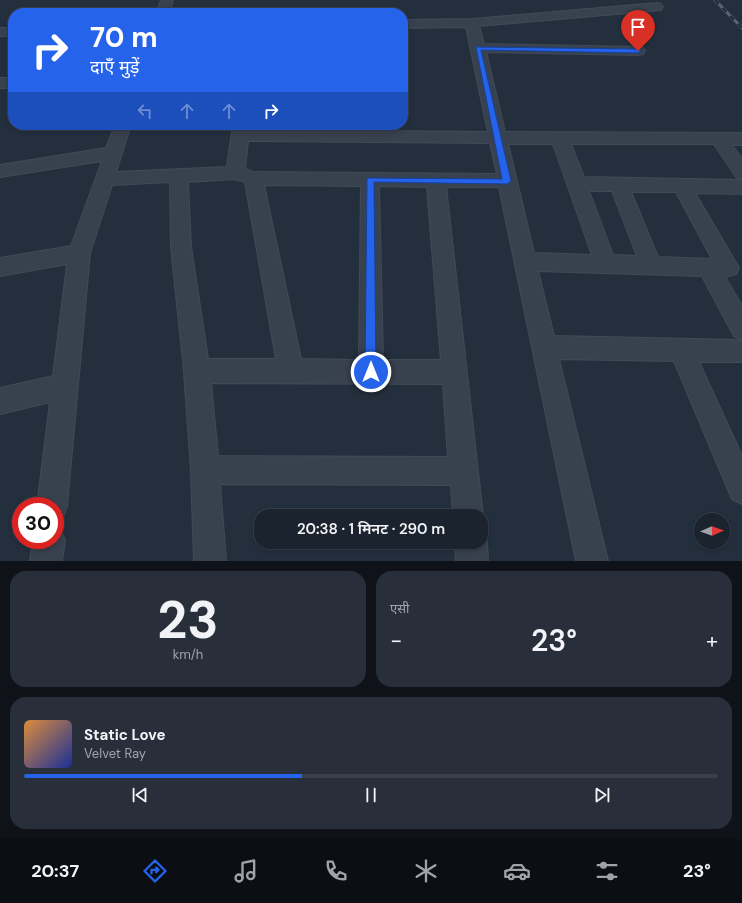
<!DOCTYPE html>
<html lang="hi">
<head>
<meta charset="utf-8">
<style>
  body { margin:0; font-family:"DM Sans","Noto Sans Devanagari",sans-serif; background:#282f3a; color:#f1f3f6; height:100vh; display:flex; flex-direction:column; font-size:15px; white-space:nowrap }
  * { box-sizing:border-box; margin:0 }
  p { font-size:13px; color:#a0a4aa }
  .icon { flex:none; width:22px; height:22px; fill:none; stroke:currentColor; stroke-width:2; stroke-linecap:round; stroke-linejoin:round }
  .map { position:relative; height:561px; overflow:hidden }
  .drawer { display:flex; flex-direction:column; gap:10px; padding:10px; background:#0f1319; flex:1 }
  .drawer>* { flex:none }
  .guide { position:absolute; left:8px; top:8px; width:400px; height:122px; border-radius:16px; box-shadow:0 2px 6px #0003,0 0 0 1px #39404a; background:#2563eb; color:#fff; overflow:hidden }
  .needle { width:26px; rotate:88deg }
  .buttons { position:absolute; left:694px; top:513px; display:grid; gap:8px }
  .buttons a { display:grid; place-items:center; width:36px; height:36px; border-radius:50%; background:#1b232e; box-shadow:0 2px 6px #0003,0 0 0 1px #39404a; font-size:20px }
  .speed { position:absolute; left:12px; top:497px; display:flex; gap:8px; font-size:20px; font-weight:700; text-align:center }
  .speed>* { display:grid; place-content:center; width:52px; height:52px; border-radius:50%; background:#1b232e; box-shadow:0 2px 6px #0003,0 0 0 1px #39404a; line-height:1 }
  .speed .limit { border:6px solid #d22; background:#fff; color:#111 }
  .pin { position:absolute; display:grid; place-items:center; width:34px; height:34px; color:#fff; margin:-41px -17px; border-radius:50% 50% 50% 0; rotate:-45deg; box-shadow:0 0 4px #0007 }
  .pin .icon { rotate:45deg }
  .me { position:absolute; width:44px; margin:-22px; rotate:0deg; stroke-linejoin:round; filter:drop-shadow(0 0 3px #0008) }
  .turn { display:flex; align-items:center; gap:14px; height:84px; padding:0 16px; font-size:18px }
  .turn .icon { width:52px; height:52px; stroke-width:2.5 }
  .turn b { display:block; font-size:28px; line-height:34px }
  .lanes { display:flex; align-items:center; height:38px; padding:0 16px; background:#0003; justify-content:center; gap:20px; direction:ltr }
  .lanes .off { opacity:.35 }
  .big { font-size:30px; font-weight:600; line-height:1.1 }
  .drawer .card { flex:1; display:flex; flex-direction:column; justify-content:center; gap:6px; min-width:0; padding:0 14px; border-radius:16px; background:#282f3a }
  .drawer .dial { align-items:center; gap:0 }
  .dial b { font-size:52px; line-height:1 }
  .song { display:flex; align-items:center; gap:12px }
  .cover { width:48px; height:48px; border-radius:6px; background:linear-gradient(135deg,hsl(30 70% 55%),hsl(230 70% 35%)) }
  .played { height:4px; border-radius:2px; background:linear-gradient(90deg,#2563eb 40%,#39404a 40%) }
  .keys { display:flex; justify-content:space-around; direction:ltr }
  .heat { display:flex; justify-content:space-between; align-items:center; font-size:22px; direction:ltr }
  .drawer .tiles { flex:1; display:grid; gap:10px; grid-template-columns:1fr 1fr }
  .card:last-child { grid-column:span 2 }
  .trip { position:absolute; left:254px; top:509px; width:234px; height:40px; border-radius:16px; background:#1b232e; box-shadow:0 2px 6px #0003,0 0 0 1px #39404a; font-weight:600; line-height:40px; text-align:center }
  .tabs { display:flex; height:64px; justify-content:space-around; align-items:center; background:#0b0e12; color:#a0a4aa }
  .tabs .icon { width:28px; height:28px }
  .tabs .active { color:#2563eb }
  .tabs b { font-size:18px; color:#f1f3f6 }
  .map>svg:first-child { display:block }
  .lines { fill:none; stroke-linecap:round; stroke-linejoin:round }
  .minor-casing { stroke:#414a57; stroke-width:2 }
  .minor { fill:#38414e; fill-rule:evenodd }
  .rail-casing { stroke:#5a6575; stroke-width:3 }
  .rail { stroke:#1d2633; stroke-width:2; stroke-dasharray:5.5; stroke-linecap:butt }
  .route { fill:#2563eb; stroke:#184099 }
</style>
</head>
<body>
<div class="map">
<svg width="742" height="561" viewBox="0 0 742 561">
  <rect width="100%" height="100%" fill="#242f3e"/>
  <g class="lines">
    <!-- minor casing -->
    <g class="minor-casing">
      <path id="minor" d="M161,0H173L169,13H157Z
        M657,3L661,4L663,7L661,10L479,26L484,44L638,47L643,48L645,51L643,54L638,55L486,52L505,132L742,133V145H732L742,159V179L736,177L714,144H571L584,177L742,180V194L695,193L739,268L736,274L725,277L742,306V339L734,336L702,276L538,271L554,336L742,340V362H699L742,456V504L732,499L674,361L559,359L608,561H576L499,187H446L483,516L481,521V516H453L451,485L220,484L226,561H194L191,470L184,371L171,247L170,182L112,185L90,253L67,506L63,517L55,520V506H37L50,402L0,414V388L53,376L67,264L0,276V258L71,246L102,161L0,177V165L106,148L115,125H131L116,172L227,167L233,125H249V130L488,132L466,27L403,28V20L472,19ZM248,141L490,143L497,174L253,172L245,169ZM508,144H553L592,255L534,253ZM235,179L245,182L276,359H208L191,247L188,182ZM264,185L361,186L359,360L301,359ZM379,186L427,187L441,360H383ZM589,191H612L637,256L613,255ZM631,192H676L712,259L658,257ZM211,383L443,384L448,457L218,456Z
        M0,28H13V36H0Z
        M0,78H13V88H0Z
        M55,527L60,529L65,540L62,561H30L33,540H55Z
        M481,531L487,542L488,561H456L455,542H481Z"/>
    </g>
    <!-- minor -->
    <use href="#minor" class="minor"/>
    <!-- rail casing -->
    <g class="rail-casing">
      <path id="rail" d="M715,0L742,28"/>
    </g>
    <!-- rail -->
    <use href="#rail" class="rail"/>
  </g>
  <!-- route -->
  <path class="route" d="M476,47L638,49L641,51L638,53L481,50L511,181L507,184L374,182L376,372L374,376L371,377L367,376L365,372L367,178L502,179Z"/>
</svg>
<div class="buttons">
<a><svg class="needle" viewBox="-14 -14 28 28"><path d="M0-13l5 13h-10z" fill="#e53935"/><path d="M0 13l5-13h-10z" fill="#a0a4aa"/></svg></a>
</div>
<div class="speed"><div class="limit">30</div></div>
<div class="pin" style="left:638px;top:51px;background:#d93025"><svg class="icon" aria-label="arrive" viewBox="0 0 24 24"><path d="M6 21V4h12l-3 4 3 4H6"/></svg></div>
<svg class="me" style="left:371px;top:372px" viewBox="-20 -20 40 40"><circle r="17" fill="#2563eb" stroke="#fff" stroke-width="3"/><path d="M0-11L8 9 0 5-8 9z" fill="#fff"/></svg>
<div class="trip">20:38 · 1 मिनट · 290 m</div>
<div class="guide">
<div class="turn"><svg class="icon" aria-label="right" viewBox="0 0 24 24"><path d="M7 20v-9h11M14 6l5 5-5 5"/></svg><div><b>70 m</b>दाएँ मुड़ें</div></div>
<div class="lanes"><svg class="icon off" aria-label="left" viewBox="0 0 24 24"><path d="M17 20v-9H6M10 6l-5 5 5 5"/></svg><svg class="icon off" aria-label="ahead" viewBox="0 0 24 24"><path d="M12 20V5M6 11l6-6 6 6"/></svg><svg class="icon off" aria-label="ahead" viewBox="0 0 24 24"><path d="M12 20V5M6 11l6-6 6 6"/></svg><svg class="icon" aria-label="right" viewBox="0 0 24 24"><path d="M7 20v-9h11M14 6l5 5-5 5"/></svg></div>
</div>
</div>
<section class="drawer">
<div class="tiles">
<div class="card dial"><b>23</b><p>km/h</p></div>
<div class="card"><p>एसी</p>
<div class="heat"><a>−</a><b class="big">23°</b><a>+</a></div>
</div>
<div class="card">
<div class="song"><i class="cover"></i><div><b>Static Love</b><p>Velvet Ray</p></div></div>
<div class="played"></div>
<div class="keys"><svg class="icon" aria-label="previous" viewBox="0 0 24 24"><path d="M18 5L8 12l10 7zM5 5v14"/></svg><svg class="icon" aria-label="pause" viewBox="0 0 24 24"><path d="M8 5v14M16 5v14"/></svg><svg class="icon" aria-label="next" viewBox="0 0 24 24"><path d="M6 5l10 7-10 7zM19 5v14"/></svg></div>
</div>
</div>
</section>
<nav class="tabs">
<b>20:37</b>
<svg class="icon active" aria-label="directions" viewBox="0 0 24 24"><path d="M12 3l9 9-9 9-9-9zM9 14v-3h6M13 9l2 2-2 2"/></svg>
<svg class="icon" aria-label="music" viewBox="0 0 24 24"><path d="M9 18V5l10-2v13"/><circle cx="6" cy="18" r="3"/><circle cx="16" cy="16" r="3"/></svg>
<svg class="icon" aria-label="phone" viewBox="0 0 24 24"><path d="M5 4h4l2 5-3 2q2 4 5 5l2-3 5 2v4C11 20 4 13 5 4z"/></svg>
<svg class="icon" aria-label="climate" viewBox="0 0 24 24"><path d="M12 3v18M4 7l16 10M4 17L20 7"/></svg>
<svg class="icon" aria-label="car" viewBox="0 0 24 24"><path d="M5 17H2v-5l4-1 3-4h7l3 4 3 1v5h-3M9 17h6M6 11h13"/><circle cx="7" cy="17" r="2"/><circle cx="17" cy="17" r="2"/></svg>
<svg class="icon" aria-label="filters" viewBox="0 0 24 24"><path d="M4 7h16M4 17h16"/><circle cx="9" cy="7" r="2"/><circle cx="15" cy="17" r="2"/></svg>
<b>23°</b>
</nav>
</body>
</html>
